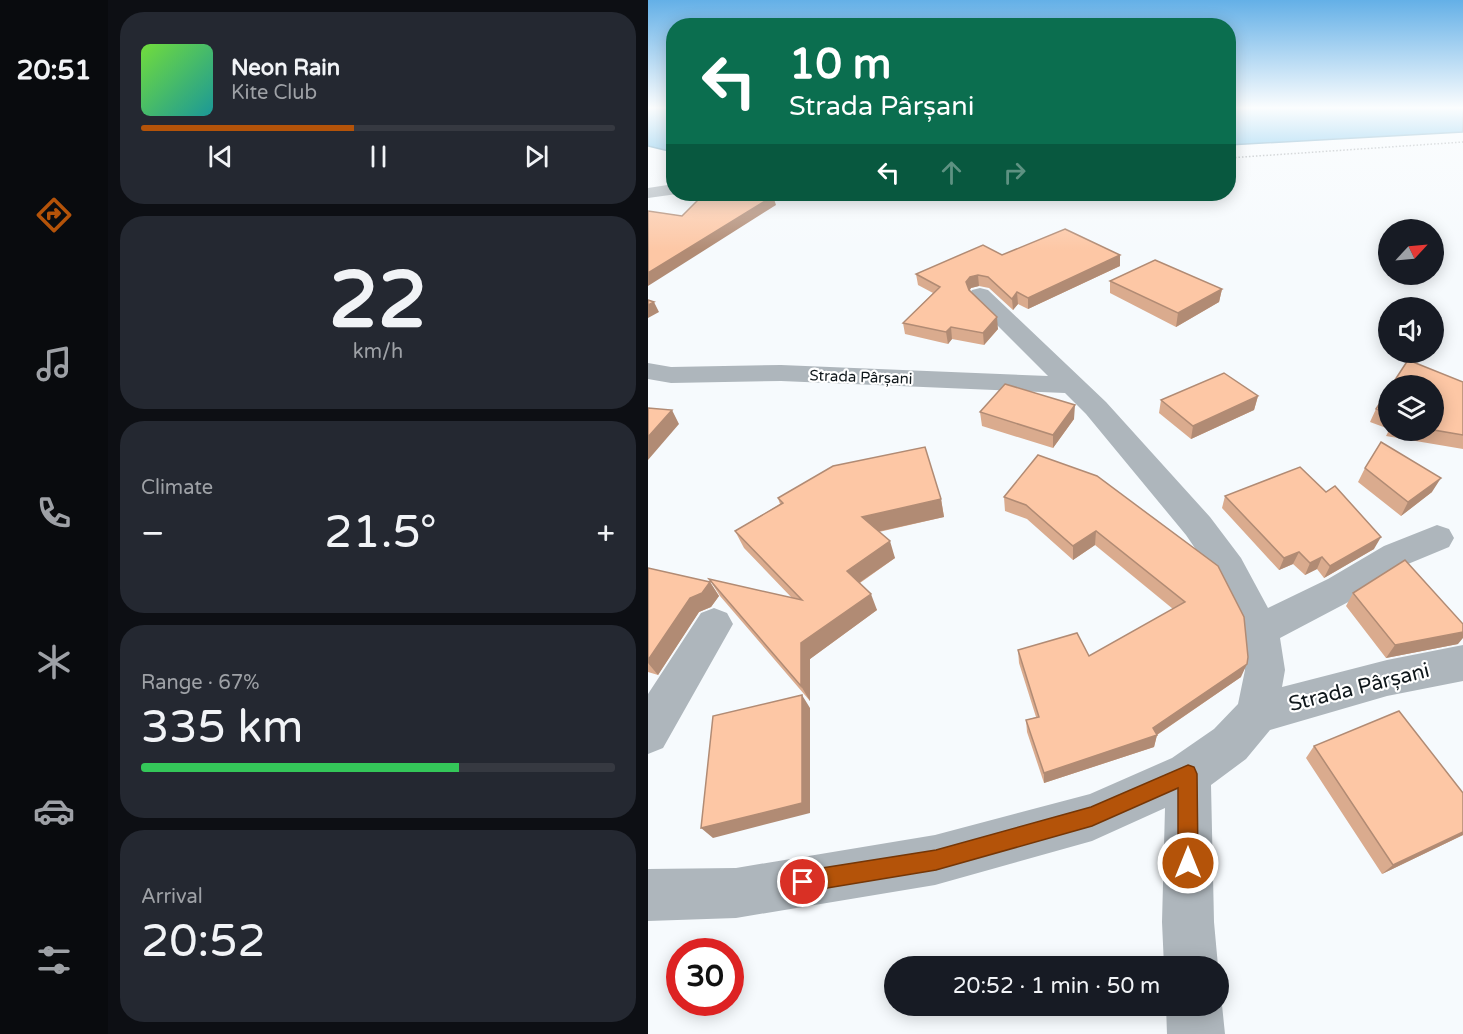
<!DOCTYPE html>
<html lang="en">
<head>
<meta charset="utf-8">
<style>
  body { margin:0; font-family:"Varela Round",sans-serif; background:#242831; color:#f1f3f6; height:100vh; display:flex; flex-direction:column; font-size:22px; white-space:nowrap }
  * { box-sizing:border-box; margin:0 }
  p { font-size:20px; color:#9ea1a6 }
  .icon { flex:none; width:33px; height:33px; fill:none; stroke:currentColor; stroke-width:2; stroke-linecap:round; stroke-linejoin:round }
  .map { position:relative; flex:1; overflow:hidden }
  .side { display:flex; flex-direction:column; gap:12px; padding:12px; background:#0d0f14; width:540px }
  .side>* { flex:none }
  .top-card { position:absolute; left:18px; top:18px; width:570px; height:183px; border-radius:24px; box-shadow:0 3px 15px #0003; background:#0b6e4f; color:#fff; overflow:hidden }
  .needle { width:39px; rotate:64deg }
  .controls { position:absolute; left:730px; top:219px; display:grid; gap:12px }
  .controls a { display:grid; place-items:center; width:66px; height:66px; border-radius:50%; background:#171b24; box-shadow:0 3px 15px #0003; font-size:30px }
  .speed { position:absolute; left:18px; top:938px; display:flex; gap:12px; font-size:30px; font-weight:700; text-align:center }
  .speed>* { display:grid; place-content:center; width:78px; height:78px; border-radius:50%; background:#171b24; box-shadow:0 3px 15px #0003; line-height:1 }
  .speed .limit { border:9px solid #d22; background:#fff; color:#111 }
  .pin { position:absolute; display:grid; place-items:center; width:51px; height:51px; color:#fff; margin:-26px; border:3px solid #fff; border-radius:50%; box-shadow:0 2px 6px #0007 }
  .me { position:absolute; width:66px; margin:-33px; rotate:0deg; stroke-linejoin:round; filter:drop-shadow(0 0 4px #0008) }
  .turn { display:flex; align-items:center; gap:21px; height:126px; padding:0 24px; font-size:27px }
  .turn .icon { width:78px; height:78px; stroke-width:2.5 }
  .turn b { display:block; font-size:42px; line-height:51px }
  .lanes { display:flex; align-items:center; height:57px; padding:0 24px; background:#0003; justify-content:center; gap:30px; direction:ltr }
  .lanes .off { opacity:.35 }
  .big { font-size:45px; font-weight:600; line-height:1.1 }
  .side .tile { flex:1; display:flex; flex-direction:column; justify-content:center; gap:9px; min-width:0; padding:0 21px; border-radius:24px; background:#242831 }
  .side .dial { align-items:center; gap:0 }
  .dial b { font-size:78px; line-height:1 }
  .song { display:flex; align-items:center; gap:18px }
  .cover { width:72px; height:72px; border-radius:9px; background:linear-gradient(135deg,hsl(100 70% 55%),hsl(180 70% 35%)) }
  .played { height:6px; border-radius:3px; background:linear-gradient(90deg,#b45309 45%,#363941 45%) }
  .keys { display:flex; justify-content:space-around; direction:ltr }
  .heat { display:flex; justify-content:space-between; align-items:center; font-size:33px; direction:ltr }
  .charge { height:9px; border-radius:4px; background:linear-gradient(90deg,#34c759 67%,#363941 0) }
  .trip { position:absolute; left:236px; top:956px; width:345px; height:60px; border-radius:30px; background:#171b24; box-shadow:0 3px 15px #0003; font-weight:600; line-height:60px; text-align:center }
  main { display:flex; flex:1; min-height:0 }
  .tabs { display:flex; flex-direction:column; width:108px; justify-content:space-around; align-items:center; background:#090b0e; color:#9ea1a6 }
  .tabs .icon { width:42px; height:42px }
  .tabs .selected { color:#b45309 }
  .tabs b { font-size:27px; color:#f1f3f6 }
  .map>svg:first-child { display:block }
  .water { fill:#3eabe5; stroke:#307fa8; stroke-width:1.5 }
  .lines { fill:none; stroke-linecap:round; stroke-linejoin:round }
  .path { stroke:#858b8f; stroke-width:1.5; stroke-dasharray:1.5 2; stroke-linecap:butt }
  .street { fill:#aeb6bc; fill-rule:evenodd }
  .wall { fill:#daab8e }
  .shaded-wall { fill:#b18b74 }
  .building { fill:#fdc7a5; stroke:#b18b74; stroke-width:1.5 }
  .route { fill:#b45309; stroke:#753606; stroke-width:1.5 }
  .labels { text-anchor:middle; stroke-width:4.5; stroke-linejoin:round; paint-order:stroke }
  .far-street-label { font-size:15px; fill:#0f171b; stroke:#fff }
  .near-street-label { font-size:21px; fill:#0f171b; stroke:#fff }
</style>
</head>
<body>
<main>
<nav class="tabs">
<b>20:51</b>
<svg class="icon selected" aria-label="directions" viewBox="0 0 24 24"><path d="M12 3l9 9-9 9-9-9zM9 14v-3h6M13 9l2 2-2 2"/></svg>
<svg class="icon" aria-label="music" viewBox="0 0 24 24"><path d="M9 18V5l10-2v13"/><circle cx="6" cy="18" r="3"/><circle cx="16" cy="16" r="3"/></svg>
<svg class="icon" aria-label="phone" viewBox="0 0 24 24"><path d="M5 4h4l2 5-3 2q2 4 5 5l2-3 5 2v4C11 20 4 13 5 4z"/></svg>
<svg class="icon" aria-label="climate" viewBox="0 0 24 24"><path d="M12 3v18M4 7l16 10M4 17L20 7"/></svg>
<svg class="icon" aria-label="car" viewBox="0 0 24 24"><path d="M5 17H2v-5l4-1 3-4h7l3 4 3 1v5h-3M9 17h6M6 11h13"/><circle cx="7" cy="17" r="2"/><circle cx="17" cy="17" r="2"/></svg>
<svg class="icon" aria-label="filters" viewBox="0 0 24 24"><path d="M4 7h16M4 17h16"/><circle cx="9" cy="7" r="2"/><circle cx="15" cy="17" r="2"/></svg>
</nav>
<section class="side">
<div class="tile">
<div class="song"><i class="cover"></i><div><b>Neon Rain</b><p>Kite Club</p></div></div>
<div class="played"></div>
<div class="keys"><svg class="icon" aria-label="previous" viewBox="0 0 24 24"><path d="M18 5L8 12l10 7zM5 5v14"/></svg><svg class="icon" aria-label="pause" viewBox="0 0 24 24"><path d="M8 5v14M16 5v14"/></svg><svg class="icon" aria-label="next" viewBox="0 0 24 24"><path d="M6 5l10 7-10 7zM19 5v14"/></svg></div>
</div>
<div class="tile dial"><b>22</b><p>km/h</p></div>
<div class="tile"><p>Climate</p>
<div class="heat"><a>−</a><b class="big">21.5°</b><a>+</a></div>
</div>
<div class="tile"><p>Range · 67%</p><b class="big">335 km</b><div class="charge"></div></div>
<div class="tile"><p>Arrival</p><b class="big">20:52</b></div>
</section>
<div class="map">
<svg width="815" height="1034" viewBox="0 0 815 1034">
  <rect width="100%" height="100%" fill="#f6fafd"/>
  <!-- water -->
  <path class="water" d="M0,107H25V152L0,146Z
    M580,107H815V132L581,145Z"/>
  <g class="lines">
    <!-- path -->
    <path class="path" d="M580,158L815,142"/>
    <!-- street -->
    <path class="street" d="M26,184V194H29L0,198V188Z
      M332,288L340,290L458,402L562,517L593,558L620,608L680,579L736,546L789,525L801,529L806,538L801,547L760,564L735,579L706,599L632,638L637,670L634,687L739,660L815,645V681L739,696L622,730L598,759L563,785L566,922L570,966V967L516,966L514,922L517,808L444,841L287,885L88,918L0,921V869L88,868L287,835L442,794L524,758L566,729L590,704L597,670L593,630L566,576L538,535L438,414L417,393L133,381L23,383L0,379V363L23,367L133,365L400,376L324,300L321,295L324,290Z
      M66,608L79,613L85,624L15,748L0,754V694L53,613Z
      M570,995L574,1005L577,1034H519L518,1005H570Z"/>
  </g>
  <!-- wall -->
  <path class="wall" d="M354,255L472,266L380,309L370,304L365,310L341,288L331,286L323,288L322,290L350,329L336,345L304,339L300,344L257,334L255,323L285,293L270,285L268,274Z
    M462,281L574,289L571,302L528,327L462,293Z
    M815,382V449L738,436L741,430H786Z
    M741,389V429L722,422L728,409Z
    M610,396L606,410L543,439L511,413L513,400Z
    M332,412L426,419L405,448L334,426Z
    M717,468L784,492L753,516L710,482Z
    M449,476L593,677L509,735L506,747L396,783L379,732L378,720L388,717L371,663L370,650L441,656L525,609L447,545L425,560L379,519L357,511L356,497Z
    M577,496L726,549L676,578L669,569L657,575L645,564L631,570L574,508Z
    M130,498L293,499L296,517L231,532L247,558L212,583L229,610L162,659V701L72,596L61,579L144,598L96,548L87,531L132,504Z
    M0,568L62,582L71,596L63,607L51,612L10,675L0,672Z
    M705,593L810,644L738,658L698,606Z
    M666,746L815,793V835L734,874L658,758Z"/>
  <!-- shaded-wall -->
  <path class="shaded-wall" d="M125,196L128,205L0,286V273Z
    M472,255V266L380,309V298Z
    M330,275L331,286L323,288L319,294L318,282L322,277Z
    M574,289L571,302L528,327L530,313Z
    M369,292L370,304L365,310L364,299Z
    M6,302L11,312L0,318V305Z
    M349,317L350,329L336,345L335,333Z
    M303,327L304,339L300,344L298,332Z
    M610,396L606,410L543,439L545,426Z
    M427,405L426,419L405,448V435Z
    M24,410L31,424L0,460V437Z
    M793,478L784,492L753,516L760,502Z
    M293,499L296,517L219,534L214,517Z
    M448,531L447,545L425,560V546Z
    M733,537L726,549L676,578L682,566Z
    M242,541L247,558L205,587L199,571Z
    M651,552L645,564L631,570L636,558Z
    M674,557L669,569L657,575L662,563Z
    M62,582L71,596L63,607L51,612L10,675L0,663V660L42,598Z
    M223,594L229,610L162,659V701L153,686V643Z
    M815,632V638L810,644L738,658L747,645Z
    M599,664L593,677L507,736L509,735L506,747L396,783V773L505,728Z
    M154,695L162,708V813L65,838L53,828Z
    M815,832V835L734,874L745,865Z"/>
  <!-- building -->
  <path class="building" d="M54,196H125L0,273V211L34,216Z
    M417,229L472,255L380,298L369,292L364,299L340,277L330,275L322,277L318,282L321,290L349,317L335,333L303,327L298,332L255,323L292,287L268,274L335,245L354,255Z
    M507,260L574,289L530,313L462,281Z
    M0,300L6,302L0,305Z
    M760,360L815,382V435L786,430V386H743Z
    M576,373L610,396L545,426L513,400Z
    M357,384L427,405L405,435L332,412Z
    M741,389V414L728,409Z
    M0,408L24,410L0,437Z
    M733,442L793,478L760,502L717,468Z
    M277,447L293,499L214,517L242,541L199,571L223,594L153,643V686L61,579L154,600L87,531L135,503L130,498L185,466Z
    M390,455L449,476L570,566L596,617L600,657L599,664L505,728L509,735L396,773L378,720L391,717L370,650L429,633L441,656L537,602L448,531L425,546L378,505L356,497Z
    M652,467L678,492L687,486L733,537L682,566L674,557L662,563L651,552L636,558L577,496Z
    M757,560L815,624V632L747,645L705,593Z
    M0,568L62,582L54,593L42,598L0,660Z
    M154,695V803L53,828L65,716Z
    M751,711L815,793V832L745,865L666,746Z"/>
  <!-- sky -->
  <linearGradient id="sky" x2="0" y2="1"><stop stop-color="#64b0e7"/><stop offset="0.43" stop-color="#fbfdfe"/><stop offset="1" stop-color="#fbfdfe" stop-opacity="0"/></linearGradient>
  <rect width="815" height="251" fill="url(#sky)"/>
  <!-- route -->
  <path class="route" d="M540,765L546,767L549,774L550,863L547,870L540,873L533,870L530,863V788L444,826L288,870L155,892L147,889L144,882L147,874L155,871L288,850L443,807Z"/>
  <g class="labels">
    <!-- far-street labels -->
    <g class="far-street-label">
      <text transform="translate(213 377) rotate(2)" y="5">Strada Pârșani</text>
    </g>
    <!-- near-street labels -->
    <g class="near-street-label">
      <text transform="translate(711 687) rotate(-14)" y="7">Strada Pârșani</text>
    </g>
  </g>
</svg>
<div class="controls">
<a><svg class="needle" viewBox="-14 -14 28 28"><path d="M0-13l5 13h-10z" fill="#e53935"/><path d="M0 13l5-13h-10z" fill="#9ea1a6"/></svg></a>
<a><svg class="icon" aria-label="sound" viewBox="0 0 24 24"><path d="M4 9h4l5-4v14l-5-4H4zM17 9q2 3 0 6"/></svg></a>
<a><svg class="icon" aria-label="layers" viewBox="0 0 24 24"><path d="M12 4l9 5-9 5-9-5zM3 14l9 5 9-5"/></svg></a>
</div>
<div class="speed"><div class="limit">30</div></div>
<div class="pin" style="left:155px;top:882px;background:#d93025"><svg class="icon" aria-label="arrive" viewBox="0 0 24 24"><path d="M6 21V4h12l-3 4 3 4H6"/></svg></div>
<svg class="me" style="left:540px;top:863px" viewBox="-20 -20 40 40"><circle r="17" fill="#b45309" stroke="#fff" stroke-width="3"/><path d="M0-11L8 9 0 5-8 9z" fill="#fff"/></svg>
<div class="trip">20:52 · 1 min · 50 m</div>
<div class="top-card">
<div class="turn"><svg class="icon" aria-label="left" viewBox="0 0 24 24"><path d="M17 20v-9H6M10 6l-5 5 5 5"/></svg><div><b>10 m</b>Strada Pârșani</div></div>
<div class="lanes"><svg class="icon" aria-label="left" viewBox="0 0 24 24"><path d="M17 20v-9H6M10 6l-5 5 5 5"/></svg><svg class="icon off" aria-label="ahead" viewBox="0 0 24 24"><path d="M12 20V5M6 11l6-6 6 6"/></svg><svg class="icon off" aria-label="right" viewBox="0 0 24 24"><path d="M7 20v-9h11M14 6l5 5-5 5"/></svg></div>
</div>
</div>
</main>
</body>
</html>
